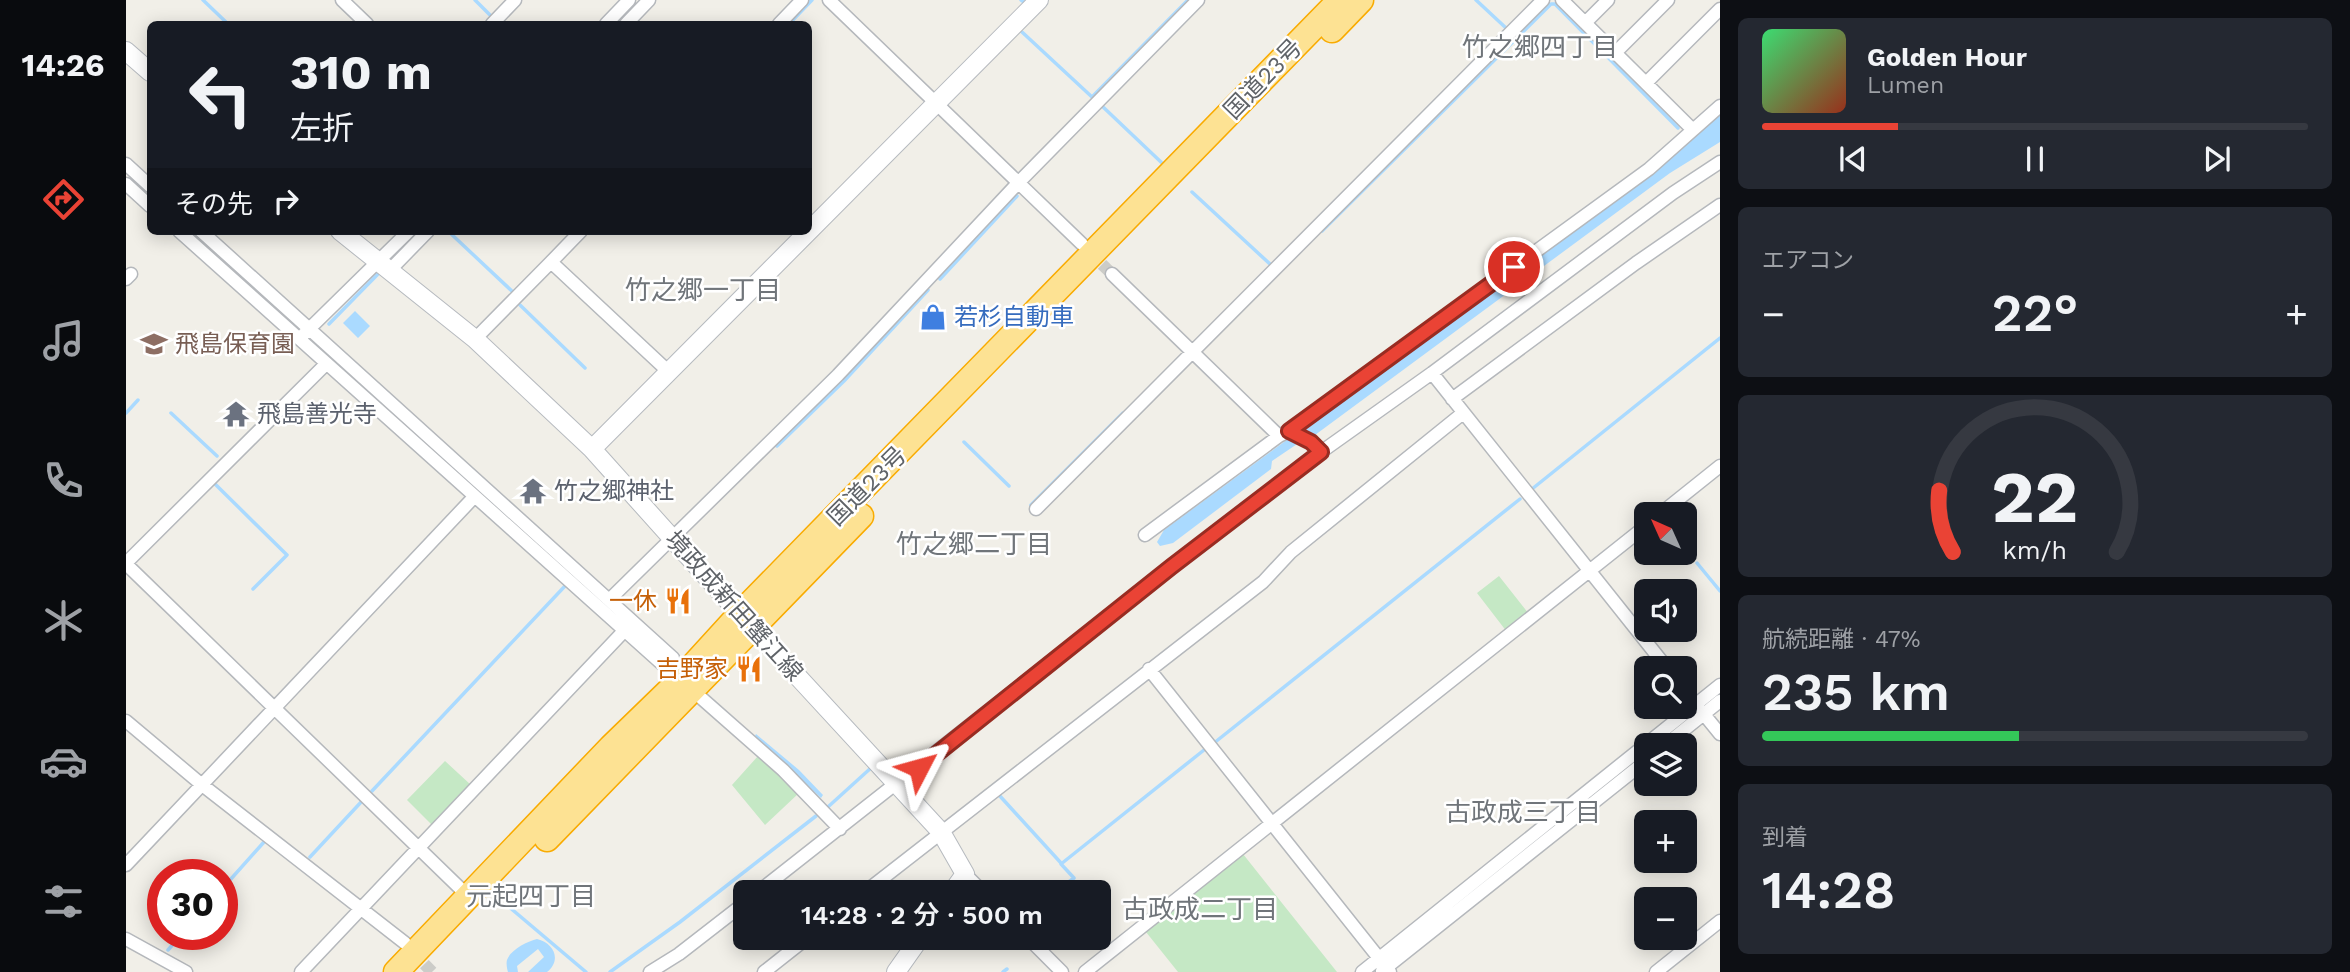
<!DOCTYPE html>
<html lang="ja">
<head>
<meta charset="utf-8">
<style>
  body { margin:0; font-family:"Work Sans","Noto Sans JP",sans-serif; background:#242831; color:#f1f3f6; height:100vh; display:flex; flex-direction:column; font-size:26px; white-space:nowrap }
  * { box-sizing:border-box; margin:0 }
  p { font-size:23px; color:#9ea1a6 }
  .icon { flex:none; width:38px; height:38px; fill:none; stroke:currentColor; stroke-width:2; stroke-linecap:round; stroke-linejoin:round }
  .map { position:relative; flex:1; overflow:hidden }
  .details { display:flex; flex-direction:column; gap:18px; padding:18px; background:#0d0f14; width:630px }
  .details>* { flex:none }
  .banner { position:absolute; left:21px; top:21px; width:665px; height:214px; border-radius:10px; box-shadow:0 4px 18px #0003; background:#171b24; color:#f1f3f6; overflow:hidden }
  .needle { width:46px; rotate:315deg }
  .tools { position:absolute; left:1508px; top:502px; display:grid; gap:14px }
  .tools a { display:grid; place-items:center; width:63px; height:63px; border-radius:10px; background:#171b24; box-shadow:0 4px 18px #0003; font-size:35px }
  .speed { position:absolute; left:21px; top:859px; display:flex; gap:14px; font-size:35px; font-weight:700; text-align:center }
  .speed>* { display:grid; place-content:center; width:91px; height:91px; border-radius:50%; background:#171b24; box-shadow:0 4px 18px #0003; line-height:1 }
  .speed .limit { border:10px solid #d22; background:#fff; color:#111 }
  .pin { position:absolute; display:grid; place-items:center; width:60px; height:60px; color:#fff; margin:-30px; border:4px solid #fff; border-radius:50%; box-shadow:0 2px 7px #0007 }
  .me { position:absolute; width:77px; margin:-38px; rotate:51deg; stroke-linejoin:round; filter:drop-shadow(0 0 5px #0008) }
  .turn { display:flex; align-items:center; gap:24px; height:147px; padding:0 28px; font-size:32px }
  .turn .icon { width:91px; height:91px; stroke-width:2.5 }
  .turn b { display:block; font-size:49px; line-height:60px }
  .then { display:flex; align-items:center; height:66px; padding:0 28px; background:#0003; gap:14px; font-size:26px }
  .big { font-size:52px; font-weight:600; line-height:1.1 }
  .details .card { flex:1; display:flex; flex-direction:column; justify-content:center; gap:10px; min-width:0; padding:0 24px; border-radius:10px; background:#242831 }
  .details .dial { align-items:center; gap:0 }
  .dial svg { height:182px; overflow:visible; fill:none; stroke:#363941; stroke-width:7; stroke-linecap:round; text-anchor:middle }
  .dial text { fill:#f1f3f6; stroke:none }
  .song { display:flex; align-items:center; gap:21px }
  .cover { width:84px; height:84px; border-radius:10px; background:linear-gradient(135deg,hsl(140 70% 55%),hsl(10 70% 35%)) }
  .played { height:7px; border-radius:4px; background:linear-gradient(90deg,#ea4335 25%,#363941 25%) }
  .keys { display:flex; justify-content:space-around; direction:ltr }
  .heat { display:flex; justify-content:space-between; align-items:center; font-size:38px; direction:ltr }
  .charge { height:10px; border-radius:5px; background:linear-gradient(90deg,#34c759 47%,#363941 0) }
  .trip { position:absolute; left:607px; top:880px; width:378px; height:70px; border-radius:10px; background:#171b24; box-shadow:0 4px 18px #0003; font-weight:600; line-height:70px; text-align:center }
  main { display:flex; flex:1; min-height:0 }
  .dock { display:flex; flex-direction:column; width:126px; justify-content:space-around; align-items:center; background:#090b0e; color:#9ea1a6 }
  .dock .icon { width:49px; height:49px }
  .dock .on { color:#ea4335 }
  .dock b { font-size:32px; color:#f1f3f6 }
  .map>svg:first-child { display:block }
  .green { fill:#c5e8c5 }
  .water { fill:#aadaff }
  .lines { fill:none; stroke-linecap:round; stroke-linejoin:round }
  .stream { stroke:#aadaff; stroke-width:3.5 }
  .street-tunnel { stroke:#ccccc8; stroke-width:12; stroke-dasharray:12 6; stroke-linecap:butt }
  .street-casing { stroke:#b5b8bc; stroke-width:15 }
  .secondary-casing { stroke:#b6babf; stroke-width:20 }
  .highway-casing { stroke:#f9ab00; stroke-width:27 }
  .street { stroke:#fff; stroke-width:12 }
  .secondary { stroke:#fff; stroke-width:18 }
  .highway { stroke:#fde293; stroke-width:24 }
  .route-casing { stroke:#982c22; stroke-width:18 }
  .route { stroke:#ea4335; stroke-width:12 }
  .labels { text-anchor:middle; stroke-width:5; stroke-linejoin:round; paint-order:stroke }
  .street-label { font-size:24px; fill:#5f6368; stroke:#fff }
  .shop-label { font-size:24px; fill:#366cbe; stroke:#fff; text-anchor:start }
  .education-label { font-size:24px; fill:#785e54; stroke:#fff; text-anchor:start }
  .worship-label { font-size:24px; fill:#5b616d; stroke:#fff; text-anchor:start }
  .food-label { font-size:24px; fill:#c56008; stroke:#fff; text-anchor:end }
  .neighbourhood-label { font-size:26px; fill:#70757a; stroke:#fff }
</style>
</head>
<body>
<main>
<nav class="dock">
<b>14:26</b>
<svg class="icon on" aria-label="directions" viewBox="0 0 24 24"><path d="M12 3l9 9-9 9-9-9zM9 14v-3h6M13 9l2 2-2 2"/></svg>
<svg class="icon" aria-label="music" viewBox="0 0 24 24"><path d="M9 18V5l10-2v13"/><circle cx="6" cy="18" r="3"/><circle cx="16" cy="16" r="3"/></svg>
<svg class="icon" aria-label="phone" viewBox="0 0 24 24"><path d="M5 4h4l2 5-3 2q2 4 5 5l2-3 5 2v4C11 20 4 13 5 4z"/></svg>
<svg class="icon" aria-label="climate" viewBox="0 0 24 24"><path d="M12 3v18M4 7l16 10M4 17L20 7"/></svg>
<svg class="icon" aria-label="car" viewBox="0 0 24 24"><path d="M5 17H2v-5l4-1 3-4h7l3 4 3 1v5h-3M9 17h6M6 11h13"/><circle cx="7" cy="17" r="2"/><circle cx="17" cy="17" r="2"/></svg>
<svg class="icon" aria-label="filters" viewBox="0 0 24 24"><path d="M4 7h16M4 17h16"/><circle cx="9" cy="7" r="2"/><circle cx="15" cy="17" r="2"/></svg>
</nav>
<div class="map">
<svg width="1594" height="972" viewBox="0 0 1594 972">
  <rect width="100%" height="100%" fill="#f1efe8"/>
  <!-- green -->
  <path class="green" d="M1373,576L1403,614L1381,632L1351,593Z
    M632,756L673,793L639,825L606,785Z
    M319,761L345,785L306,825L281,800Z
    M1117,854L1211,972H1052L1020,932Z"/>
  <!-- water -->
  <path class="water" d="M1594,114V142L1544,173L1189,435L1177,440L1146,461L1145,469L1047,543L1034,546L1031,542L1038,530L1237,384Z
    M229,311L244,326L232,338L217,323Z
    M630,734L673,770L697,795L695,798L629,736Z
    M411,939C428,943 436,960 421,972H402L418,957L412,949L391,966L392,972H382C381,969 380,963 381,960C384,950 402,941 411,939Z"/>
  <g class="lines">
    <!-- stream -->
    <path class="stream" d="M77,0L102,24
      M349,0L365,16
      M895,0L898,2
      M1350,0L1380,28
      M663,24L686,0
      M896,32L966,97L1062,0
      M976,106L1036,163
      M1066,192L1145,265
      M322,231L388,293
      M1196,231L1425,4H1429L1552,128
      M814,279L891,196
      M394,305L459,368
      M203,324L253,273
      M0,413L12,400
      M45,413L91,456
      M838,442L883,486
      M651,446L718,381L802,290
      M87,482L161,555L127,589
      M1406,489L1594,338
      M905,505L997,413
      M1571,563L1594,591
      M1578,706L1594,693
      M1088,743L1394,499
      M1498,770L1521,752
      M246,791L439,586
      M873,795L935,863
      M703,806L746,767
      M184,857L237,800
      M96,889L138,842
      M929,892L948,878L935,864L1078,750
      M382,906L460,972
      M42,950L56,934
      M484,972L554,922L690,816
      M877,972L881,969"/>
    <!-- street-tunnel -->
    <path class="street-tunnel" d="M963,252L986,274
      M286,951L306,972"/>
    <!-- street casing -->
    <g class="street-casing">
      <path id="street" d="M216,0L241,24
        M703,0L956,244
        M1436,0L1566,129
        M1459,23L1482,0
        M366,24L389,0
        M480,24L503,0
        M500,24L523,0
        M653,24L676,0
        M1489,53L1542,0
        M1520,83L1594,9
        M0,164L24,186
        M0,184L24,206
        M53,231L545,672
        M75,231L547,658
        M455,231L425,262L544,373
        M264,270L302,231
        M986,274L1153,436L1163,431L1185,442L1195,452
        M0,279L5,274
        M178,334L283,231
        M349,339L425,262
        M1306,373L1541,668
        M1326,399L1510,263L1594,205
        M1163,431L1523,169L1594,106
        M910,509L1417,0
        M1534,514L1594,466
        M1019,535L1153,436
        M0,563L200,364
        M0,564L343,897
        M483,600L712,375L893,182L1072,0
        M1023,669L1264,972
        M1559,691L1594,734
        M573,696L657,770L714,829
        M0,721L75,784L279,943
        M1538,746L1594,701
        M0,865L348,497
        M839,874L857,892
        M632,892L1045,567L1195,452L1306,373L1547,193L1594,162
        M739,892L1137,582L1165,552L1337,413
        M902,938L936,972
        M0,939L60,972
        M1256,971L1521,760
        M175,972L498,631
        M524,972L553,954L620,902
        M638,972L681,938
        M959,972L1521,525
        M1236,972L1594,685
        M1530,972L1594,921"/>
    </g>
    <!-- secondary casing -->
    <g class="secondary-casing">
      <path id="secondary" d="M0,51L24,72
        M214,231L349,339L466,449L614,614L815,832L839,874L826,892
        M466,449L913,0
        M770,972L794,938"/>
    </g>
    <!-- highway casing -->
    <g class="highway-casing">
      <path id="highway" d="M1206,30L1235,0
        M421,839L735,516
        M270,972L485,747L551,683L614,614L1214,0"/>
    </g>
    <!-- street -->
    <use href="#street" class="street"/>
    <!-- secondary -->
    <use href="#secondary" class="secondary"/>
    <!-- highway -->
    <use href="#highway" class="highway"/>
  </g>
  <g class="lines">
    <!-- route casing -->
    <g class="route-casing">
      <path id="route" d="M793,768L1045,567L1195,452L1185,442L1163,431L1388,267"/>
    </g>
    <!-- route -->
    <use href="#route" class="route"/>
  </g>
  <!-- icons -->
  <defs>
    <g id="shop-bare" transform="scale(2.1)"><path d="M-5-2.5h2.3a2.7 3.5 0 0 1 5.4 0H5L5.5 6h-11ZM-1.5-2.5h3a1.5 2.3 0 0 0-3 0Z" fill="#3f7fe0" stroke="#fff" stroke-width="2.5" paint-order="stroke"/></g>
    <g id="school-bare" transform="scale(2.1)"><path d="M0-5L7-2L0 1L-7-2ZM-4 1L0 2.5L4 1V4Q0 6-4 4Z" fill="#8d6e63" stroke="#fff" stroke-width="2.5" paint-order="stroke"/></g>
    <g id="temple-bare" transform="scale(2.1)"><path d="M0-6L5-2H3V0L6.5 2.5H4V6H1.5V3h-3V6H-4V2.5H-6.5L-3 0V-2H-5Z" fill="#6b7280" stroke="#fff" stroke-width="2.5" paint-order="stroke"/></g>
    <g id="restaurant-bare" transform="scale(2.1)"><path d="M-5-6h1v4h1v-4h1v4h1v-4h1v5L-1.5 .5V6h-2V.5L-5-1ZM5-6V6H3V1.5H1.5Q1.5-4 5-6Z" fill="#e8710a" stroke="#fff" stroke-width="2.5" paint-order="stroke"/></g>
  </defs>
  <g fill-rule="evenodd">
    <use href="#shop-bare" x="807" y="317"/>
    <use href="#school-bare" x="28" y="344"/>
    <use href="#temple-bare" x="110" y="414"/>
    <use href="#temple-bare" x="407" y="491"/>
    <use href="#restaurant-bare" x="552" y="601"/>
    <use href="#restaurant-bare" x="623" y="669"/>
  </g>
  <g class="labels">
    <!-- street labels -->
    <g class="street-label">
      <text transform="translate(1137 79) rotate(-46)" y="8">国道23号</text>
      <text transform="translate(741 486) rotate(-45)" y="8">国道23号</text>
      <text transform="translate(608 606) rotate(48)" y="8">境政成新田蟹江線</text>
    </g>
    <!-- shop labels -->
    <g class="shop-label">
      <text x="828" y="325">若杉自動車</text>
    </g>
    <!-- education labels -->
    <g class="education-label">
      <text x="49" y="352">飛島保育園</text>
    </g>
    <!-- worship labels -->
    <g class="worship-label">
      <text x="131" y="422">飛島善光寺</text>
      <text x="428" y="499">竹之郷神社</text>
    </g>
    <!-- food labels -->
    <g class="food-label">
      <text x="531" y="609">一休</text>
      <text x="602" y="677">吉野家</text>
    </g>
    <!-- neighbourhood labels -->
    <g class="neighbourhood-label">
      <text x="1414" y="56">竹之郷四丁目</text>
      <text x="577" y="299">竹之郷一丁目</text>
      <text x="848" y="553">竹之郷二丁目</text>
      <text x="1397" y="821">古政成三丁目</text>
      <text x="405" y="905">元起四丁目</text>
      <text x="1074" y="918">古政成二丁目</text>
    </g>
  </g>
</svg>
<div class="tools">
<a><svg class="needle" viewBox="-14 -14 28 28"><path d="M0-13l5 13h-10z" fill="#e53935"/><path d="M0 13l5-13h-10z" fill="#9ea1a6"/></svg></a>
<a><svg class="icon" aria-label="sound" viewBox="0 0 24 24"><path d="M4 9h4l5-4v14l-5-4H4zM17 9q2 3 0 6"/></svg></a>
<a><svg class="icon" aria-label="search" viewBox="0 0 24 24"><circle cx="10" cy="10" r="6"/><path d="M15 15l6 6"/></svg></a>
<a><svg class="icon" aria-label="layers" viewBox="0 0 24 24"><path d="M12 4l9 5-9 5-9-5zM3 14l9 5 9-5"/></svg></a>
<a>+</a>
<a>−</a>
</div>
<div class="speed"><div class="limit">30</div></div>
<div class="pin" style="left:1388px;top:267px;background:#d93025"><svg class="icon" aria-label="arrive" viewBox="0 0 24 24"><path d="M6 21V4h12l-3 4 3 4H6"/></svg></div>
<svg class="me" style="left:793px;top:768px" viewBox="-20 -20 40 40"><path d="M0-17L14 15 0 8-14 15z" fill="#ea4335" stroke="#fff" stroke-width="4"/></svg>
<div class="trip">14:28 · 2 分 · 500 m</div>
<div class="banner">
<div class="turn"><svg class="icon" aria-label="left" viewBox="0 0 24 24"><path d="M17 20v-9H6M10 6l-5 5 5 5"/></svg><div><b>310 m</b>左折</div></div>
<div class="then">その先<svg class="icon" aria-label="right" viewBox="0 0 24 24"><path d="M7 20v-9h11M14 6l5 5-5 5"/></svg></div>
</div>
</div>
<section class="details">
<div class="card">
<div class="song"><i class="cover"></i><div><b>Golden Hour</b><p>Lumen</p></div></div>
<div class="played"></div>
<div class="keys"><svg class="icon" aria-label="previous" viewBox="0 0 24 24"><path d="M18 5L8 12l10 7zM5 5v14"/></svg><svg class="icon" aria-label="pause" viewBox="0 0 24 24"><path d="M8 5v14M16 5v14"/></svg><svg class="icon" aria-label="next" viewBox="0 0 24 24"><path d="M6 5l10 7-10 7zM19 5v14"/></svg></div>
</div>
<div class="card"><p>エアコン</p>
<div class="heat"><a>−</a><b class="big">22°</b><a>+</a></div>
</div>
<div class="card dial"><svg viewBox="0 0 100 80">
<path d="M14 69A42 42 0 1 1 86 69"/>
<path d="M14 69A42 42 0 0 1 8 42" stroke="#ea4335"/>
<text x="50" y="56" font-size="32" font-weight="700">22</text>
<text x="50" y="72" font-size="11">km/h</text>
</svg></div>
<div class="card"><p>航続距離 · 47%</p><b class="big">235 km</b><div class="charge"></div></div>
<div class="card"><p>到着</p><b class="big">14:28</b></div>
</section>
</main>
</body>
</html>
